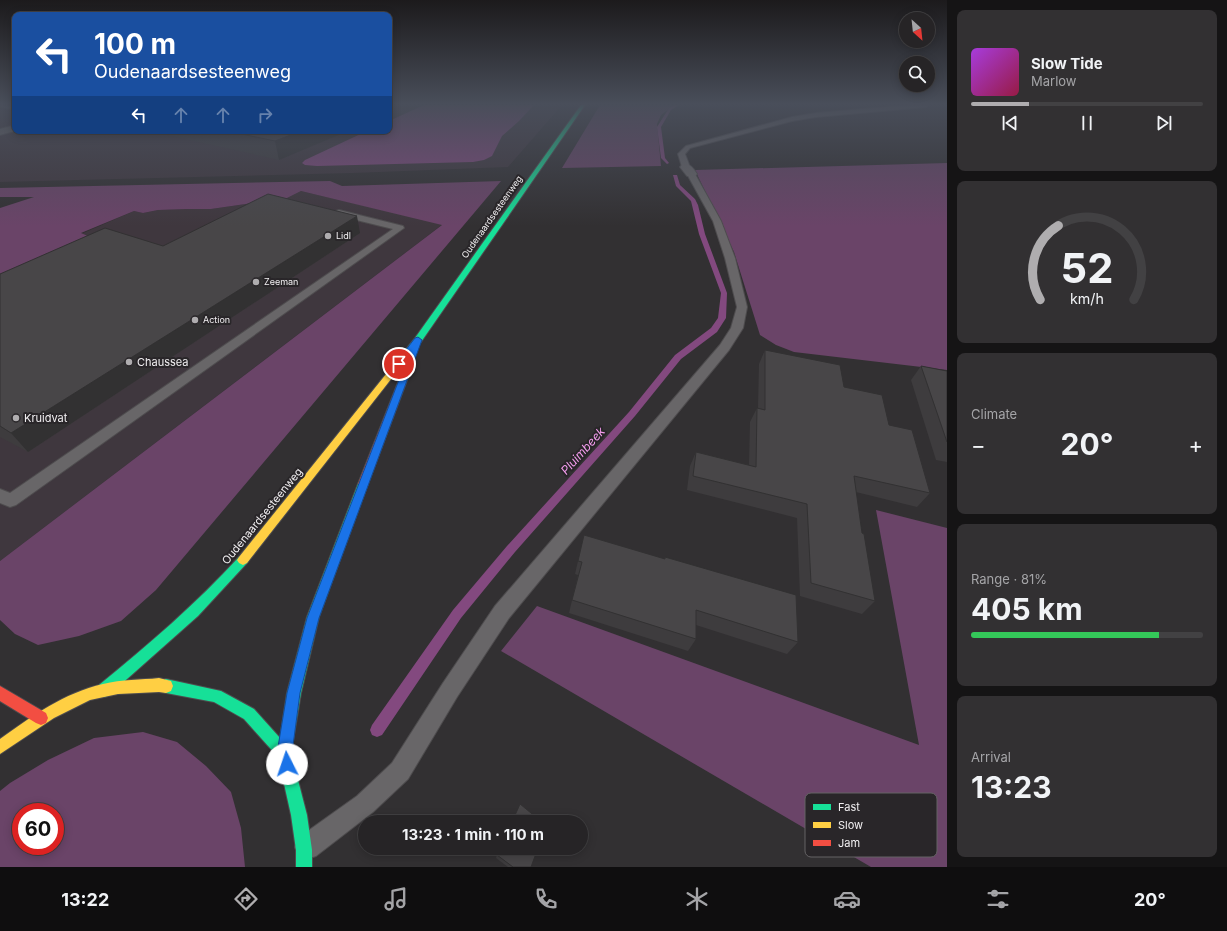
<!DOCTYPE html>
<html lang="en">
<head>
<meta charset="utf-8">
<style>
  body { margin:0; font-family:Inter,sans-serif; background:#323032; color:#f1f3f6; height:100vh; display:flex; flex-direction:column; font-size:15px; white-space:nowrap }
  * { box-sizing:border-box; margin:0 }
  p { font-size:13px; color:#a4a4a7 }
  .icon { flex:none; width:22px; height:22px; fill:none; stroke:currentColor; stroke-width:2; stroke-linecap:round; stroke-linejoin:round }
  .map { position:relative; flex:1; overflow:hidden }
  .panel { display:flex; flex-direction:column; gap:10px; padding:10px; background:#151415; width:280px }
  .panel>* { flex:none }
  .banner { position:absolute; left:12px; top:12px; width:380px; height:122px; border-radius:8px; box-shadow:0 2px 10px #0003,0 0 0 1px #424143; background:#1a4fa0; color:#fff; overflow:hidden }
  .needle { width:26px; rotate:153deg }
  .fabs { position:absolute; left:899px; top:12px; display:grid; gap:8px }
  .fabs a { display:grid; place-items:center; width:36px; height:36px; border-radius:50%; background:#262426; box-shadow:0 2px 10px #0003,0 0 0 1px #424143; font-size:20px }
  .speed { position:absolute; left:12px; top:803px; display:flex; gap:8px; font-size:20px; font-weight:700; text-align:center }
  .speed>* { display:grid; place-content:center; width:52px; height:52px; border-radius:50%; background:#262426; box-shadow:0 2px 10px #0003,0 0 0 1px #424143; line-height:1 }
  .speed .limit { border:6px solid #d22; background:#fff; color:#111 }
  .pin { position:absolute; display:grid; place-items:center; width:34px; height:34px; color:#fff; margin:-17px; border:2px solid #fff; border-radius:50%; box-shadow:0 1px 4px #0007 }
  .me { position:absolute; width:44px; margin:-22px; rotate:356deg; stroke-linejoin:round; filter:drop-shadow(0 0 3px #0008) }
  .turn { display:flex; align-items:center; gap:14px; height:84px; padding:0 16px; font-size:18px }
  .turn .icon { width:52px; height:52px; stroke-width:2.5 }
  .turn b { display:block; font-size:28px; line-height:34px }
  .lanes { display:flex; align-items:center; height:38px; padding:0 16px; background:#0003; justify-content:center; gap:20px; direction:ltr }
  .lanes .off { opacity:.35 }
  .big { font-size:30px; font-weight:700; line-height:1.1 }
  .panel .card { flex:1; display:flex; flex-direction:column; justify-content:center; gap:6px; min-width:0; padding:0 14px; border-radius:8px; background:#323032 }
  .panel .dial { align-items:center; gap:0 }
  .dial svg { height:104px; overflow:visible; fill:none; stroke:#424143; stroke-width:7; stroke-linecap:round; text-anchor:middle }
  .dial text { fill:#f1f3f6; stroke:none }
  .song { display:flex; align-items:center; gap:12px }
  .cover { width:48px; height:48px; border-radius:6px; background:linear-gradient(135deg,hsl(280 70% 55%),hsl(340 70% 35%)) }
  .played { height:4px; border-radius:2px; background:linear-gradient(90deg,#afadaf 25%,#424143 25%) }
  .keys { display:flex; justify-content:space-around; direction:ltr }
  .heat { display:flex; justify-content:space-between; align-items:center; font-size:22px; direction:ltr }
  .charge { height:6px; border-radius:3px; background:linear-gradient(90deg,#34c759 81%,#424143 0) }
  .trip { position:absolute; left:358px; top:815px; width:230px; height:40px; border-radius:20px; background:#262426; box-shadow:0 2px 10px #0003,0 0 0 1px #424143; font-weight:700; line-height:40px; text-align:center }
  .tabs { display:flex; height:64px; justify-content:space-around; align-items:center; background:#0f0e0f; color:#a4a4a7 }
  .tabs .icon { width:28px; height:28px }
  .tabs .current { color:#afadaf }
  .tabs b { font-size:18px; color:#f1f3f6 }
  main { display:flex; flex:1; min-height:0 }
  .map>svg:first-child { display:block }
  .built { fill:#3f373e }
  .green { fill:#6a4468; fill-rule:evenodd }
  .water { fill:#83497f }
  .lines { fill:none; stroke-linecap:round; stroke-linejoin:round }
  .stream { fill:#83497f; fill-rule:evenodd }
  .lane-casing { stroke:#4e4c4e; stroke-width:2 }
  .street-casing { stroke:#4e4c4e; stroke-width:2 }
  .fast-casing { stroke:#4e4c4e; stroke-width:2 }
  .slow-casing { stroke:#4e4c4e; stroke-width:2 }
  .jam-casing { stroke:#4e4c4e; stroke-width:2 }
  .lane { fill:#686668; fill-rule:evenodd }
  .street { fill:#686668; fill-rule:evenodd }
  .fast { fill:#16e098; fill-rule:evenodd }
  .slow { fill:#ffcf43; fill-rule:evenodd }
  .jam { fill:#f24e42; fill-rule:evenodd }
  .wall { fill:#3e3c3e }
  .shaded-wall { fill:#323132 }
  .building { fill:#484648; stroke:#323132 }
  .route { fill:#1a73e8; stroke:#114b97 }
  .poi-dot { fill:#afadaf; stroke:#292629; stroke-width:1.5 }
  .labels { text-anchor:middle; stroke-width:4; stroke-linejoin:round; paint-order:stroke }
  .far-street-label { font-size:9px; fill:#f2f0f2; stroke:#292629 }
  .far-poi-label { font-size:9px; fill:#f2f0f2; stroke:#292629; text-anchor:start }
  .poi-label { font-size:11px; fill:#f2f0f2; stroke:#292629; text-anchor:start }
  .street-label { font-size:11px; fill:#f2f0f2; stroke:#292629 }
  .water-label { font-size:12px; font-style:italic; fill:#f69ef0; stroke:#292629 }
  .key { fill:#292629; stroke:#656365; stroke-width:1 }
  .key-label { font-size:11px; fill:#f2f0f2 }
</style>
</head>
<body>
<main>
<div class="map">
<svg width="947" height="867" viewBox="0 0 947 867">
  <rect width="100%" height="100%" fill="#323032"/>
  <!-- built -->
  <path class="built" d="M0,105H15V131H389V105H562L508,167L353,173L0,182Z
    M301,191L443,224L0,561V295L89,236L81,234L134,211L143,213L158,210L188,209H211L287,198Z"/>
  <!-- green -->
  <path class="green" d="M600,105H674L661,115L657,124L661,166L562,168Z
    M947,163V370L794,352L776,345L760,335L734,252L695,170Z
    M330,181L342,186L501,181L156,590L121,621L79,636L38,645L15,634L0,620V561L442,225L301,191L287,198L211,209H188L158,210L143,213L134,211L81,233L90,237L0,295V208L34,197H0V188Z
    M876,510L947,528V867H871L501,651L537,606L919,745Z
    M143,732L177,742L206,766L231,792L241,828L245,867H0V791L10,783L48,760L94,738ZM21,812H55V846H21Z"/>
  <!-- water -->
  <path class="water" d="M424,105H534L519,121L502,136L492,156L484,160L473,162L317,166L305,165L302,163L305,160L367,131H389V121Z"/>
  <g class="lines">
    <!-- stream -->
    <path class="stream" d="M675,105H679L671,110L661,127L665,158L669,163L667,164L661,158L657,127L669,108Z
      M673,175H677L680,185L695,199L698,205L705,234L727,293L726,318L717,332L681,359L635,416L515,552L461,618L382,735L377,737L372,735L370,730L372,725L453,610L507,546L629,412L675,355L711,328L718,318L721,293L699,234L691,201L676,186Z"/>
    <!-- lane casing -->
    <g class="lane-casing">
      <path id="lane" d="M0,105H15V107L8,109L0,106Z
        M908,105H929L926,107L816,117L792,121L690,148L685,154L690,167L686,169L682,167L678,154L686,146L792,117L816,113Z
        M688,172H691L695,174L721,221L735,258L747,307L743,328L729,350L509,618L457,697L408,779L373,812L316,856L307,859L298,856L295,847L298,838L357,796L392,763L443,683L495,606L720,345L731,328L737,307L725,258L713,221L687,174Z
        M339,210L403,226L404,228L16,505L10,507L0,503V489L10,493L393,229L336,215L335,213L336,211Z"/>
    </g>
    <!-- street casing -->
    <g class="street-casing">
      <path id="street" d="M15,125V131L0,135V129Z
        M686,164C691,165 694,169 697,174L695,176H687L680,167L682,165Z"/>
    </g>
    <!-- fast casing -->
    <g class="fast-casing">
      <path id="fast" d="M581,105H585L421,342L405,362H399L398,360L399,358L415,338Z
        M363,480L366,481L368,484L319,617L301,693L291,753L307,815L312,850V867H296V850L291,815L278,757L244,719L214,702L166,693L161,691L159,686L161,681L166,679L221,691L254,709L280,738L287,693L307,617L358,484L360,481Z
        M243,555L247,557L249,560L247,563L198,616L109,695L104,697L99,695L97,690L99,685C148,645 196,604 239,557Z"/>
    </g>
    <!-- slow casing -->
    <g class="slow-casing">
      <path id="slow" d="M399,358H405L406,360L247,563L243,565L239,563L237,560L239,557Z
        M159,678L171,681L173,686L171,691L166,693L159,692L118,694L90,700L54,718L0,754V739C32,716 64,693 103,684C122,679 141,680 159,678Z"/>
    </g>
    <!-- jam casing -->
    <g class="jam-casing">
      <path id="jam" d="M408,357H411L415,359L368,484L366,487H360L358,484Z
        M0,686L46,713L48,718L46,723L41,725L36,723L0,701Z"/>
    </g>
    <!-- lane -->
    <use href="#lane" class="lane"/>
    <!-- street -->
    <use href="#street" class="street"/>
    <!-- fast -->
    <use href="#fast" class="fast"/>
    <!-- slow -->
    <use href="#slow" class="slow"/>
    <!-- jam -->
    <use href="#jam" class="jam"/>
  </g>
  <!-- wall -->
  <path class="wall" d="M149,131H348L279,160Z
    M360,233L28,452L0,437V274L163,246Z
    M765,350L844,387L889,425L930,493L917,507L856,492L862,533L875,601L862,614L800,596L797,518L687,490L690,466L696,452L749,465L750,422L757,408H758L759,364Z
    M921,366L947,371V462L936,460L911,380Z
    M584,535L664,559L665,557L798,642L787,654L696,625V639L688,651L569,613L578,575L575,574Z
    M497,855L531,867H508L496,858Z"/>
  <!-- shaded-wall -->
  <path class="shaded-wall" d="M301,131H348L279,160L275,141Z
    M357,216L360,233L28,452L11,433Z"/>
  <!-- building -->
  <path class="building" d="M227,131H301L275,141Z
    M268,194L357,216L11,433L0,426V274L105,228L163,246Z
    M765,350L840,365L844,387L882,395L889,425L912,430L930,493L854,476L862,533L864,534L875,601L811,583L807,504L693,476L696,452L756,467L757,408L765,410Z
    M921,366L947,371V442Z
    M584,535L665,559V557L796,595L798,642L696,610V639L572,600L582,562L578,561Z
    M520,804L542,822H512Z
    M500,848H538L531,867H513L497,855Z"/>
  <!-- sky -->
  <linearGradient id="sky" x2="0" y2="1"><stop stop-color="#1c1a1c"/><stop offset="0.46" stop-color="#494e5a"/><stop offset="1" stop-color="#494e5a" stop-opacity="0"/></linearGradient>
  <rect width="947" height="226" fill="url(#sky)"/>
  <!-- route -->
  <path class="route" d="M418,337L422,340L319,618L300,693L292,753L294,764L292,769L287,771L282,769L277,753L287,693L307,618L407,359L402,365L399,366L395,364L415,338Z"/>
  <!-- markers -->
  <g class="poi-dot">
    <circle cx="328" cy="236" r="4"/>
    <circle cx="256" cy="282" r="4"/>
    <circle cx="195" cy="320" r="4"/>
    <circle cx="129" cy="362" r="4"/>
    <circle cx="16" cy="418" r="4"/>
  </g>
  <g class="labels">
    <!-- far-street labels -->
    <g class="far-street-label">
      <text transform="translate(492 217) rotate(-55)" y="3">Oudenaardsesteenweg</text>
    </g>
    <!-- far-poi labels -->
    <g class="far-poi-label">
      <text x="336" y="239">Lidl</text>
      <text x="264" y="285">Zeeman</text>
      <text x="203" y="323">Action</text>
    </g>
    <!-- poi labels -->
    <g class="poi-label">
      <text x="137" y="366">Chaussea</text>
      <text x="24" y="422">Kruidvat</text>
    </g>
    <!-- street labels -->
    <g class="street-label">
      <text transform="translate(262 516) rotate(-51)" y="4">Oudenaardsesteenweg</text>
    </g>
    <!-- water labels -->
    <g class="water-label">
      <text transform="translate(583 451) rotate(-48)" y="4">Pluimbeek</text>
    </g>
  </g>
  <!-- legend -->
  <rect x="805" y="793" width="132" height="64" rx="6" class="key"/>
  <rect x="813" y="804" width="18" height="6" fill="#16e098"/>
  <rect x="813" y="822" width="18" height="6" fill="#ffcf43"/>
  <rect x="813" y="840" width="18" height="6" fill="#f24e42"/>
  <g class="key-label">
    <text x="838" y="811">Fast</text>
    <text x="838" y="829">Slow</text>
    <text x="838" y="847">Jam</text>
  </g>
</svg>
<div class="fabs">
<a><svg class="needle" viewBox="-14 -14 28 28"><path d="M0-13l5 13h-10z" fill="#e53935"/><path d="M0 13l5-13h-10z" fill="#a4a4a7"/></svg></a>
<a><svg class="icon" aria-label="search" viewBox="0 0 24 24"><circle cx="10" cy="10" r="6"/><path d="M15 15l6 6"/></svg></a>
</div>
<div class="speed"><div class="limit">60</div></div>
<div class="pin" style="left:399px;top:364px;background:#d93025"><svg class="icon" aria-label="arrive" viewBox="0 0 24 24"><path d="M6 21V4h12l-3 4 3 4H6"/></svg></div>
<svg class="me" style="left:287px;top:764px" viewBox="-20 -20 40 40"><circle r="19" fill="#fff"/><path d="M0-13L10 11 0 6-10 11z" fill="#1a73e8"/></svg>
<div class="trip">13:23 · 1 min · 110 m</div>
<div class="banner">
<div class="turn"><svg class="icon" aria-label="left" viewBox="0 0 24 24"><path d="M17 20v-9H6M10 6l-5 5 5 5"/></svg><div><b>100 m</b>Oudenaardsesteenweg</div></div>
<div class="lanes"><svg class="icon" aria-label="left" viewBox="0 0 24 24"><path d="M17 20v-9H6M10 6l-5 5 5 5"/></svg><svg class="icon off" aria-label="ahead" viewBox="0 0 24 24"><path d="M12 20V5M6 11l6-6 6 6"/></svg><svg class="icon off" aria-label="ahead" viewBox="0 0 24 24"><path d="M12 20V5M6 11l6-6 6 6"/></svg><svg class="icon off" aria-label="right" viewBox="0 0 24 24"><path d="M7 20v-9h11M14 6l5 5-5 5"/></svg></div>
</div>
</div>
<section class="panel">
<div class="card">
<div class="song"><i class="cover"></i><div><b>Slow Tide</b><p>Marlow</p></div></div>
<div class="played"></div>
<div class="keys"><svg class="icon" aria-label="previous" viewBox="0 0 24 24"><path d="M18 5L8 12l10 7zM5 5v14"/></svg><svg class="icon" aria-label="pause" viewBox="0 0 24 24"><path d="M8 5v14M16 5v14"/></svg><svg class="icon" aria-label="next" viewBox="0 0 24 24"><path d="M6 5l10 7-10 7zM19 5v14"/></svg></div>
</div>
<div class="card dial"><svg viewBox="0 0 100 80">
<path d="M14 69A42 42 0 1 1 86 69"/>
<path d="M14 69A42 42 0 0 1 28 12" stroke="#afadaf"/>
<text x="50" y="56" font-size="32" font-weight="700">52</text>
<text x="50" y="72" font-size="11">km/h</text>
</svg></div>
<div class="card"><p>Climate</p>
<div class="heat"><a>−</a><b class="big">20°</b><a>+</a></div>
</div>
<div class="card"><p>Range · 81%</p><b class="big">405 km</b><div class="charge"></div></div>
<div class="card"><p>Arrival</p><b class="big">13:23</b></div>
</section>
</main>
<nav class="tabs">
<b>13:22</b>
<svg class="icon current" aria-label="directions" viewBox="0 0 24 24"><path d="M12 3l9 9-9 9-9-9zM9 14v-3h6M13 9l2 2-2 2"/></svg>
<svg class="icon" aria-label="music" viewBox="0 0 24 24"><path d="M9 18V5l10-2v13"/><circle cx="6" cy="18" r="3"/><circle cx="16" cy="16" r="3"/></svg>
<svg class="icon" aria-label="phone" viewBox="0 0 24 24"><path d="M5 4h4l2 5-3 2q2 4 5 5l2-3 5 2v4C11 20 4 13 5 4z"/></svg>
<svg class="icon" aria-label="climate" viewBox="0 0 24 24"><path d="M12 3v18M4 7l16 10M4 17L20 7"/></svg>
<svg class="icon" aria-label="car" viewBox="0 0 24 24"><path d="M5 17H2v-5l4-1 3-4h7l3 4 3 1v5h-3M9 17h6M6 11h13"/><circle cx="7" cy="17" r="2"/><circle cx="17" cy="17" r="2"/></svg>
<svg class="icon" aria-label="filters" viewBox="0 0 24 24"><path d="M4 7h16M4 17h16"/><circle cx="9" cy="7" r="2"/><circle cx="15" cy="17" r="2"/></svg>
<b>20°</b>
</nav>
</body>
</html>
